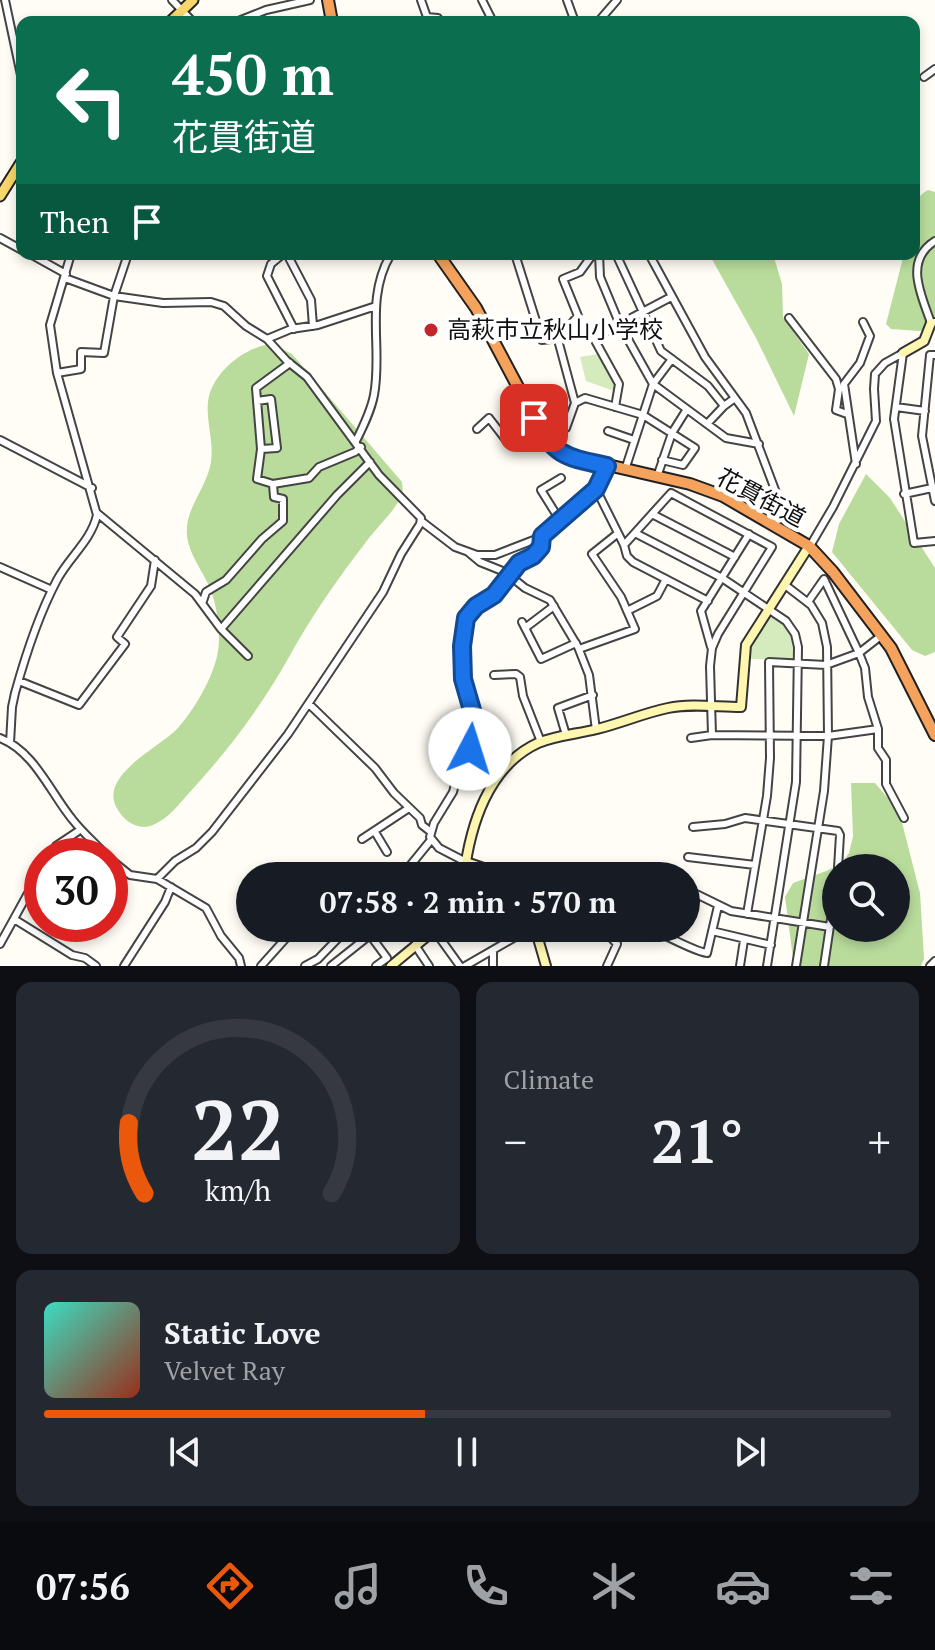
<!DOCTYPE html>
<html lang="en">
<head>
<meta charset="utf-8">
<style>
  body { margin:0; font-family:"PT Serif","Noto Sans JP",serif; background:#242831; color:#f1f3f6; height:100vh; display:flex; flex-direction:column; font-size:30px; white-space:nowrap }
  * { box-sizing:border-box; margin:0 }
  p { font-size:26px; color:#9ea1a6 }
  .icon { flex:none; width:44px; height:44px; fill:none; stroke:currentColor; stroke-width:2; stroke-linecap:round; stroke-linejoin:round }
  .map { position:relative; height:966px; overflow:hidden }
  .sheet { display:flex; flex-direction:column; gap:16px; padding:16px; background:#0d0f14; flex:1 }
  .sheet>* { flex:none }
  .banner { position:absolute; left:16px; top:16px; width:904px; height:244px; border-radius:16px; box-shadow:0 4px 12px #0003; background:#0b6e4f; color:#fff; overflow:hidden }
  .controls { position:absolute; left:822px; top:854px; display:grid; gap:16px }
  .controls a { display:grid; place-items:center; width:88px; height:88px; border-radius:50%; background:#171b24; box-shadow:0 4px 12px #0003; font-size:40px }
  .speed { position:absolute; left:24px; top:838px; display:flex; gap:16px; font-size:40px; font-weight:700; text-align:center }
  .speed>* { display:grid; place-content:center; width:104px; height:104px; border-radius:50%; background:#171b24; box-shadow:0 4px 12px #0003; line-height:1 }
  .speed .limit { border:12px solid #d22; background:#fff; color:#111 }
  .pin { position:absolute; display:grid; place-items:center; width:68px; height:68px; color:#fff; margin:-34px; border-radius:16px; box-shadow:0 4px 12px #0006 }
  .me { position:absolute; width:88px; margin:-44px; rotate:5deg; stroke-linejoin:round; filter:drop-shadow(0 0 6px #0008) }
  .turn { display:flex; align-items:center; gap:28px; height:168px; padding:0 24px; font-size:36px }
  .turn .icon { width:104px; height:104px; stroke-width:2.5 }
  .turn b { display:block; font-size:56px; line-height:68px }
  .then { display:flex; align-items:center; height:76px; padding:0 24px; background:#0003; gap:16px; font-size:30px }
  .big { font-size:60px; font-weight:800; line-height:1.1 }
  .sheet .card { flex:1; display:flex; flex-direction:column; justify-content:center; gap:12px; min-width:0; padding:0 28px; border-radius:16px; background:#242831 }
  .sheet .dial { align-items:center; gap:0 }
  .dial svg { height:208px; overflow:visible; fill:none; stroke:#363941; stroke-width:7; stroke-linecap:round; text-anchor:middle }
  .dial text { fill:#f1f3f6; stroke:none }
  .song { display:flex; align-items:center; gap:24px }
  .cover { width:96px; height:96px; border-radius:12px; background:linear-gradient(135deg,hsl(170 70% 55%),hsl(10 70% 35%)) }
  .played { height:8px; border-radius:4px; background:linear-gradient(90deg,#ea580c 45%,#363941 45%) }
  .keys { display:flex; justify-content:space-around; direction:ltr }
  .heat { display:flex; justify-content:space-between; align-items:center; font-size:44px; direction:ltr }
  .sheet .tiles { flex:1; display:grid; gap:16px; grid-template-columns:1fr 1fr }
  .card:last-child { grid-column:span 2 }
  .trip { position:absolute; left:236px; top:862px; width:464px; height:80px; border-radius:40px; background:#171b24; box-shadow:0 4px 12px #0003; font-weight:800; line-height:80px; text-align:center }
  .menu { display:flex; height:128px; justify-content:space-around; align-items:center; background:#090b0e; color:#9ea1a6 }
  .menu .icon { width:56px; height:56px }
  .menu .on { color:#ea580c }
  .menu b { font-size:36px; color:#f1f3f6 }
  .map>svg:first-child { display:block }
  .green { fill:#d5ebbd }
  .forest { fill:#b9dc9c; fill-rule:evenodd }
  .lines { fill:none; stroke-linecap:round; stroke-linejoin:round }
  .street-casing { stroke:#444; stroke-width:10 }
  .secondary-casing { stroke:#333; stroke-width:12 }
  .primary-casing { stroke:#222; stroke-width:13 }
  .highway-casing { stroke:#222; stroke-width:14 }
  .street { stroke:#fff; stroke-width:6 }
  .secondary { stroke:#fff6b0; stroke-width:8 }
  .primary { stroke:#f9d66b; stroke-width:9 }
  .highway { stroke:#f5a25d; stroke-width:10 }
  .route-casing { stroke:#114b97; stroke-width:20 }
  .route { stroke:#1a73e8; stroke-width:14 }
  .poi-dot { fill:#c4262e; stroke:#fff; stroke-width:3 }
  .labels { text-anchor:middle; stroke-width:8; stroke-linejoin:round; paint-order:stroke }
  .poi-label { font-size:24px; fill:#111; stroke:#fff; text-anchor:start }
  .street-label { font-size:24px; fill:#111; stroke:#fff }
</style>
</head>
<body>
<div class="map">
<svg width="935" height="966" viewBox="0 0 935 966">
  <rect width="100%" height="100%" fill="#fffdf5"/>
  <!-- green -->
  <path class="green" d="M599,354L615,382L614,391L586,381L580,357Z
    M769,609L793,629L798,659H747L749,641Z"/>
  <!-- forest -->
  <path class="forest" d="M928,190L935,192V326L919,331L891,329L886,324L904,254H914C914,234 907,200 928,190Z
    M709,254H773L782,284L783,317L809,354L794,416L756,338Z
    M265,345L280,348L292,354L402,482C403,489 403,493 400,499C391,515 376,528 366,542C338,578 311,617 289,657C261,707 228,751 189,793C179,804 168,819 153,825C139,831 125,822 118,810C96,777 158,748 176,730C193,712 214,677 218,651C221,632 217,604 209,586C202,570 189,554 187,536C184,509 207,488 211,462C214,442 206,422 208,402C211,375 240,351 265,345Z
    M866,474L890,498L935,568V652L925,656L912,650L832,552L839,524Z
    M851,783H875L899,811L920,893L924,959L921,966H794L785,897L793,883L829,870L843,862L849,853L853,836ZM836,868H896V928H836Z"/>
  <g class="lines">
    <!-- street casing -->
    <g class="street-casing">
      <path id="street" d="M5,0L22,80
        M172,0L193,22
        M421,0L427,17L438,18L440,22
        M482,0L493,22
        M567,0L575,22
        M236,22L266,10L310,0
        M598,22L617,0
        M924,77L935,69
        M0,238L22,250
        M935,241C903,261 922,296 931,323L935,322
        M30,254L66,274
        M283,254L271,264L267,276L294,329
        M287,254L311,300L313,326
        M515,254L542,340L603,333L671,297
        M599,254L600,277L620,325L653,384L726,438L759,444
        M616,254L661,351L708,386L724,406L735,398
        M649,254L705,357L746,413L780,503L772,523
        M65,278L114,296L163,303L211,302L224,306L246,326L267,339L287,361L307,377L379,475L421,518L420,524L401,554L383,592L288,734L212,832L196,848L175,861L157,879
        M789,318L836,379L839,389L836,410L847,414
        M592,335L619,384L615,407
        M572,338L568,327L578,316L563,279L580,272L593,254
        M267,339L291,329L318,325L376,306
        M558,340L575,403L585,398L643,415L695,448L683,465L662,460
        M903,353L894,419L914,543L935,541
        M935,355H930L922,436L935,501
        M290,363L256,388L261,449L257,479L273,484L309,478L319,467L355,452L361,447
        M57,373L81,369V352L104,353L114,296L128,254
        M257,401L271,399L277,448L261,449
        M896,407L925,411
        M707,424L724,406
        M566,428L575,403
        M477,429L489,418L506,440L534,418
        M608,431L634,440
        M0,440L92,488
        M356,441C363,427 371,411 374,395C383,348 364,299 391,254
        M856,464L844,384L860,363L870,336L863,322
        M625,470L653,384L672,359
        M657,477L672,433L687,409
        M596,489L624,545
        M904,494L932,488
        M97,513L195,594L221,629L248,656
        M652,514L735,557
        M421,521L455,547L477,555H495L544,536L596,489L607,466
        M561,522L541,490L561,478
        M635,533L722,578L786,621L795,634L798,647L796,782L767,966
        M810,546L833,507L876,421L874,389L875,374L885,363L903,353
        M468,552L480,562L505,572L525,588L550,600L578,647L589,675L596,730
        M0,567L52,590
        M785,585L811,605L822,623L827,647L828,736L824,791L796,966
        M203,601L206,592L226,580L262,539L283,521V499L274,497L273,484
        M708,601L633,562L627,556L624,545L671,493L772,547L718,634L712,648L710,666L712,735
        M627,611L657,596L666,579
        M522,622L541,659L576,643
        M525,628L554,606
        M221,629L337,495L370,462
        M711,647L701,611L749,534
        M579,649L635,629L621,597L592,554L617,534
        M494,675L516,674L520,677L523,696L541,742
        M19,681L79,705L125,644L117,637L151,586L155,560
        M309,704L375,768L394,793L420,818L422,825L431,832
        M878,729V748L886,760V784L904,818
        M566,735L558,708L593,695
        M0,738C34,751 50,792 72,819C82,832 95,843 107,856
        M691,738L712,735L828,736L878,729L868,697L865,668L859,653L882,635
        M10,743L12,707L15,693C25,657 40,612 57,580C69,557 91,541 97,515L57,373L50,325L71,254
        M693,827L725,824L745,818L838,831L840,835L838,868
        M375,832L387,852
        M362,839L409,808
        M49,856L56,846L77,832
        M688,857L755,865
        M110,859L130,875L157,879L206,908L221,936L239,958L241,966
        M466,862L439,848L430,837L434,823L453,792L459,769L476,731L474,713L463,679L462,646L466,618L476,606L494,595L519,563L533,556L541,547L542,536
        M392,876L409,867L431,840
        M622,876L638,873L661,876
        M686,889L731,911L830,927
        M747,914L767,796L770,758L769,662L826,665L859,653L824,579L808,602
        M14,919L72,955L85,958L96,966
        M602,928L617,944L607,966
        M650,928C662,934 696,952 707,953L718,906
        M434,930L460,966
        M712,931L771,945
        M0,944L42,868
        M415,945L429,966
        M493,950V966
        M124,966L165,902L171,887
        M261,966L287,937L292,928
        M305,966L318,959L348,928
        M331,966L370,935L387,958L376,966
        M465,966L531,928
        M740,966L744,940
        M824,966L836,886
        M930,966L935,961"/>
    </g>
    <!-- secondary casing -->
    <g class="secondary-casing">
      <path id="secondary" d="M903,353L924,341L931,323
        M466,862L507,876
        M464,876C470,826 488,766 538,743C557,735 578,734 597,729C621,723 644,713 668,708C691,703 717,707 741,707L746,645L809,546
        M535,928L546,966
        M391,966L437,928"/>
    </g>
    <!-- primary casing -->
    <g class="primary-casing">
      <path id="primary" d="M170,22L193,0
        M0,196L22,161"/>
    </g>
    <!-- highway casing -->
    <g class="highway-casing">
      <path id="highway" d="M328,0L332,22
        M438,254L476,308L544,436L553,448L573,457L690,484L723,496L809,546L833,572L891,648L935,735"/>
    </g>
    <!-- street -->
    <use href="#street" class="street"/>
    <!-- secondary -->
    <use href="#secondary" class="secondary"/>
    <!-- primary -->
    <use href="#primary" class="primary"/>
    <!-- highway -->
    <use href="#highway" class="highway"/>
  </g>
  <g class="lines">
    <!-- route casing -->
    <g class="route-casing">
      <path id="route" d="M470,749L475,737L476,724L463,679L462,646L466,618L476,606L494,595L519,563L533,556L541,547L542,536L596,489L607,466C566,457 555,457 534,418"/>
    </g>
    <!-- route -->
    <use href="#route" class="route"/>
  </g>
  <!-- markers -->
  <circle class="poi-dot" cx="431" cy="330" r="8"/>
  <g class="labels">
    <!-- poi labels -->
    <g class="poi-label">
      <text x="447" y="338">高萩市立秋山小学校</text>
    </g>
    <!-- street labels -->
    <g class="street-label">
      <text transform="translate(761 498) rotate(28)" y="8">花貫街道</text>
    </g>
  </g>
</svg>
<div class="controls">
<a><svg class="icon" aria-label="search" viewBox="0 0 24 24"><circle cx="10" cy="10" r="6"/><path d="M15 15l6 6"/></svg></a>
</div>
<div class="speed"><div class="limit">30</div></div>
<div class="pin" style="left:534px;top:418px;background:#d93025"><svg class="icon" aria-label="arrive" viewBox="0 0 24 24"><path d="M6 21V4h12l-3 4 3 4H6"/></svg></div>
<svg class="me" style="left:470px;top:749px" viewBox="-20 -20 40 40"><circle r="19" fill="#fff"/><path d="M0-13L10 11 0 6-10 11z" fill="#1a73e8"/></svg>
<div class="trip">07:58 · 2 min · 570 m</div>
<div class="banner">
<div class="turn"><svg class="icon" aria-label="left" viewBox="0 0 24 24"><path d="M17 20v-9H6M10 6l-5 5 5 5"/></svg><div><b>450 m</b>花貫街道</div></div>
<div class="then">Then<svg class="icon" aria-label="arrive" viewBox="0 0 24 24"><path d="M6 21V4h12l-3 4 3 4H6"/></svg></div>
</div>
</div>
<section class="sheet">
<div class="tiles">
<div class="card dial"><svg viewBox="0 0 100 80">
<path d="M14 69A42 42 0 1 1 86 69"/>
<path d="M14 69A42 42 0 0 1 8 42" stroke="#ea580c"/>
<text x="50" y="56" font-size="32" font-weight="700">22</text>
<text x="50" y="72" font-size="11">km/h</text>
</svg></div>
<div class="card"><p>Climate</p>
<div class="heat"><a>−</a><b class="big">21°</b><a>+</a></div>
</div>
<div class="card">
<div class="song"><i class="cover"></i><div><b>Static Love</b><p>Velvet Ray</p></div></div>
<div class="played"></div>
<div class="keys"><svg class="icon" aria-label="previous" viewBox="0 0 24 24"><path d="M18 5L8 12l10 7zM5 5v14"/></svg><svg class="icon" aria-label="pause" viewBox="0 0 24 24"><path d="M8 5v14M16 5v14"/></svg><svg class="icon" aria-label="next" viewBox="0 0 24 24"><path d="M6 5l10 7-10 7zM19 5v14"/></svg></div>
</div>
</div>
</section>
<nav class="menu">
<b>07:56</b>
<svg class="icon on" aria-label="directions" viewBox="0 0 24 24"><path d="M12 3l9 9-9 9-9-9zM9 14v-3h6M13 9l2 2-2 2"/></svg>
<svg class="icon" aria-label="music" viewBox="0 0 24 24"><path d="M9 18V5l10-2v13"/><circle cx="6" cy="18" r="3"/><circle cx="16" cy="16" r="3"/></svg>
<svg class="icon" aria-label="phone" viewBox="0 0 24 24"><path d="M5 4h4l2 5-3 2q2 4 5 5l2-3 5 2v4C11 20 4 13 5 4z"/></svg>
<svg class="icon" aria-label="climate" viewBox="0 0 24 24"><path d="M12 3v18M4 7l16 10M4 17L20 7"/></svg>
<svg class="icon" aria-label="car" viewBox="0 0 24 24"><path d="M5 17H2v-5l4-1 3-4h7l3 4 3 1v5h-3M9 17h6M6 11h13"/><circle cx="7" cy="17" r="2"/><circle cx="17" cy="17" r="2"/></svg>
<svg class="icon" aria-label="filters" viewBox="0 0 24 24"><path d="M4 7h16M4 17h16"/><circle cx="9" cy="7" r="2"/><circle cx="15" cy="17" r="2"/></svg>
</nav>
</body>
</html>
